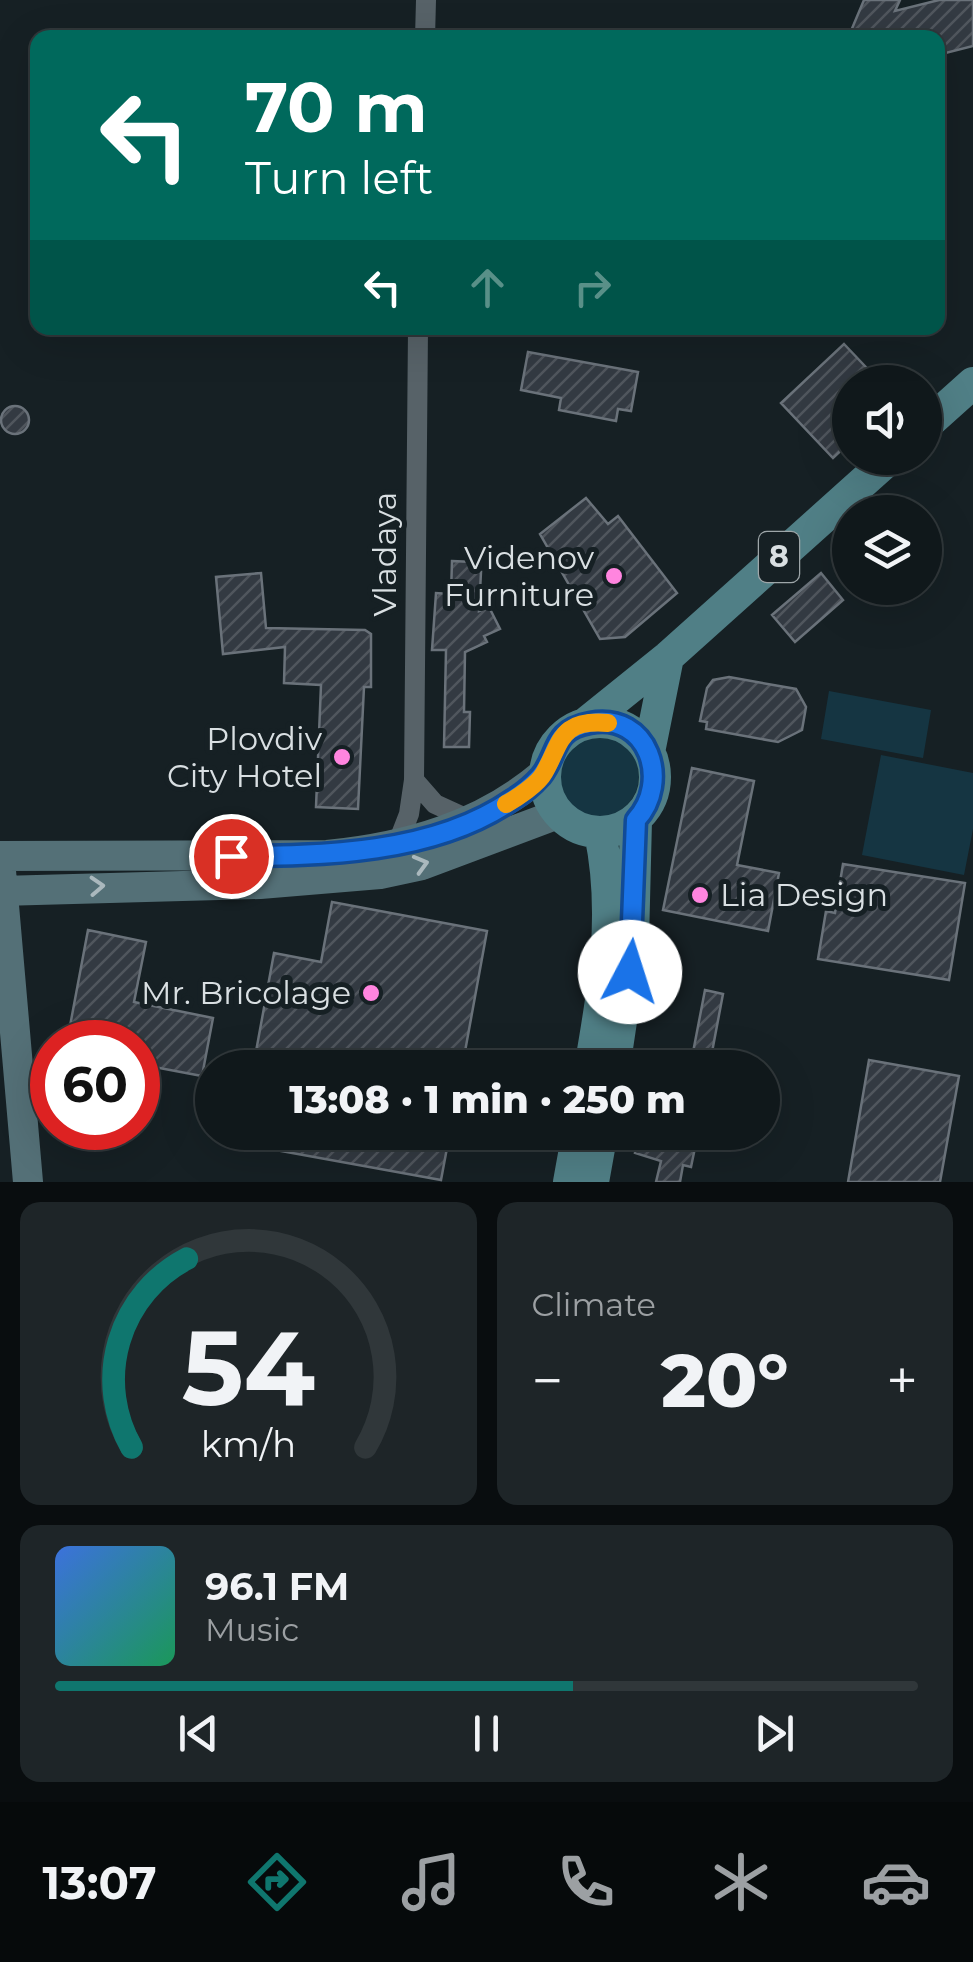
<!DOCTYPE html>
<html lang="en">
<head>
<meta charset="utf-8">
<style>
  body { margin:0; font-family:Montserrat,sans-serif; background:#1e2528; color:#f1f3f6; height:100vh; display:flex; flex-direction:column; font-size:38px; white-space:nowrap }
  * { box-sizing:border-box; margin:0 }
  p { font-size:32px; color:#9ca0a3 }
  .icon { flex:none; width:55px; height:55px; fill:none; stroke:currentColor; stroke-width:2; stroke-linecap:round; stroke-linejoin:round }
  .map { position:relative; height:1182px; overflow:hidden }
  .details { display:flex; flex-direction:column; gap:20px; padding:20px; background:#090d0f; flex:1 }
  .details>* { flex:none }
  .hud { position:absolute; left:30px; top:30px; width:915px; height:305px; border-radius:20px; box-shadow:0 10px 40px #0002,0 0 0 2px #30373a; background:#00695c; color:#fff; overflow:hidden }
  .buttons { position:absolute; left:832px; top:365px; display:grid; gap:20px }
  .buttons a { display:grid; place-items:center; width:110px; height:110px; border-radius:50%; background:#10181b; box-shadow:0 10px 40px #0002,0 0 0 2px #30373a; font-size:50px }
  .speed { position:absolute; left:30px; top:1020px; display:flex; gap:20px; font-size:50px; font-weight:700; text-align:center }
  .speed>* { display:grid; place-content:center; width:130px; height:130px; border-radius:50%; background:#10181b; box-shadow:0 10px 40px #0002,0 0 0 2px #30373a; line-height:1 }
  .speed .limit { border:15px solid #d22; background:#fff; color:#111 }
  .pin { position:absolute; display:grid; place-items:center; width:85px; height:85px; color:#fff; margin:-42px; border:5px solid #fff; border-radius:50%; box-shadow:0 2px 10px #0007 }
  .me { position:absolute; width:110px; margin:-55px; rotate:5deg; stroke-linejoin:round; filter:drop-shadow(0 0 8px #0008) }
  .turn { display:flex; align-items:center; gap:35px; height:210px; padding:0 50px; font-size:45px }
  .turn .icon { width:130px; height:130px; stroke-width:2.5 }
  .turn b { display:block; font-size:70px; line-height:85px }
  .lanes { display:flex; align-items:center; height:95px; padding:0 50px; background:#0003; justify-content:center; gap:50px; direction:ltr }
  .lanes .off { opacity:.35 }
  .big { font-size:75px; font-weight:800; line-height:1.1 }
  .details .card { flex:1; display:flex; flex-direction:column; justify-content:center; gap:15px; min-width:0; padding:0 35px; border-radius:20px; background:#1e2528 }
  .details .dial { align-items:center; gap:0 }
  .dial svg { height:260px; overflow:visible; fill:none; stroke:#30373a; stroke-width:7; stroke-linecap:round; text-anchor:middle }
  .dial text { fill:#f1f3f6; stroke:none }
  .song { display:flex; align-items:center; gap:30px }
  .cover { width:120px; height:120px; border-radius:15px; background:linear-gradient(135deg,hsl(220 70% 55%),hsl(150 70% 35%)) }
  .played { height:10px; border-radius:5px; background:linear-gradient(90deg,#0f766e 60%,#30373a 60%) }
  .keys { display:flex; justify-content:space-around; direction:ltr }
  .heat { display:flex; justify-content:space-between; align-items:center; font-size:55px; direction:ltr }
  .details .tiles { flex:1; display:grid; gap:20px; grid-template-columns:1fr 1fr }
  .card:last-child { grid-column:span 2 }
  .trip { position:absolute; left:195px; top:1050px; width:585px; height:100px; border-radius:50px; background:#10181b; box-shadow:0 10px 40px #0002,0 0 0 2px #30373a; font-weight:800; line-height:100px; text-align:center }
  .tab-bar { display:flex; height:160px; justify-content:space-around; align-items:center; background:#060a0b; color:#9ca0a3 }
  .tab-bar .icon { width:70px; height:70px }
  .tab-bar .active { color:#0f766e }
  .tab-bar b { font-size:45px; color:#f1f3f6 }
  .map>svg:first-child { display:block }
  .grass { fill:#153542 }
  .building { fill:url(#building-hatch); stroke:#6a727a; stroke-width:2.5 }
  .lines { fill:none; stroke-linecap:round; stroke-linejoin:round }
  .street { stroke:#576268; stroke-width:20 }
  .secondary { stroke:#547077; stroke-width:30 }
  .primary { stroke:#507f86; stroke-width:32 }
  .oneway { stroke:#aab8bd }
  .route-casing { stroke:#114b97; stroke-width:25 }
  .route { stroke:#1a73e8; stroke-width:18 }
  .slow { stroke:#f59e0b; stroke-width:18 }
  .poi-dot { fill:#ff85df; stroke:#162024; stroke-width:4 }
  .labels { text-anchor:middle; stroke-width:10; stroke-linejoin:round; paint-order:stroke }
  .shield { fill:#162024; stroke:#9ea6a9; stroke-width:2.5 }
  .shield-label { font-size:30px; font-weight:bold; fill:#d9dfe2 }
  .street-label { font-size:32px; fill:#d9dfe2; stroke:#162024 }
  .poi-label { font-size:32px; fill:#d9dfe2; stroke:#162024; text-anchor:end }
</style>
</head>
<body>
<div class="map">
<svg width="973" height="1182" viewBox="0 0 973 1182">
  <defs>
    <pattern id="building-hatch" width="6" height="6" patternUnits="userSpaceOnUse" patternTransform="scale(2.5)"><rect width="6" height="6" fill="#333a42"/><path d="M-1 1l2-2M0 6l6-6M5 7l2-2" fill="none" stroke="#50565d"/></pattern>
  </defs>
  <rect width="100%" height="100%" fill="#162024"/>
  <!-- grass -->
  <path class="grass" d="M829,691L931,710L923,758L821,739Z
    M557 776a41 41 0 1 1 82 0a41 41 0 1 1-82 0Z
    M881,755L973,773V829L964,875L862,855Z"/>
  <!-- building -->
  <path class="building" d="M864,0H900L895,11L939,0H973V46L938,55V38H848Z
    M844,344L880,382H850V442L833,458L781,403Z
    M528,352L638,372L631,411L618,409L616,421L559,410L561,398L521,390Z
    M1 420a14 14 0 1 1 28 0a14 14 0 1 1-28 0Z
    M586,498L608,524L618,516L677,593L625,637L600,639L540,534Z
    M452,561L473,562L472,572H481L479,611L489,607L500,629L484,636L487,642L465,652L464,712H470L469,747H444L446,650H432L436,593L451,594Z
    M261,573L266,628L365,630L371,634V687H364L358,809L316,807L321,685L284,683L285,647L223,654L216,577Z
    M821,573L843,600L795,642L772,615Z
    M729,677L796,689L806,707L802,730L778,742L706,729L707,722L700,721L707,688L713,680Z
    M692,768L754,781L737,865L779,873L768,931L663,910Z
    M843,864L965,883L949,980L818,959L826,911L835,913Z
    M332,902L487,931L462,1068H253L274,953L321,962Z
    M88,930L146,942L134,1002L213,1018L202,1076L138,1064V1042H67Z
    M705,990L723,994L709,1068H690Z
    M869,1060L959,1076L940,1182H848Z
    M284,1132H450L441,1180L281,1151Z
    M658,1132L697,1138L691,1167L683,1165L680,1182H656L661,1161L635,1153L639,1133L657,1136Z"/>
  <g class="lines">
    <!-- street -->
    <path class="street" d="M425,38L426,0
      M414,780L418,328
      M397,845L409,814L414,780L435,804L470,820"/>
    <!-- secondary -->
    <path class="secondary" d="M0,856L327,855C407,847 482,826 544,773
      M1,871L28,1182
      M0,891L260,884L380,874L422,865L558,814"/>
    <!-- primary -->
    <path class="primary" d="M925,426L973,383
      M545 777a55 55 0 1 1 110 0a55 55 0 1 1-110 0Z
      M586,723L668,657L890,458
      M649,752L668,657
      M590,1068C604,989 617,913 600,833
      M614,1068L633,941L636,820
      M569,1182L578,1132
      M593,1182L602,1132"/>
  </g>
  <!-- one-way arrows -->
  <defs><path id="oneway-chevron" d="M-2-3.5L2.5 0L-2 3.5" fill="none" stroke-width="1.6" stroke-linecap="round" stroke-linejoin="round" transform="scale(2.5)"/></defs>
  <g class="oneway">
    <use href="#oneway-chevron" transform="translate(421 864) rotate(-16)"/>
    <use href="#oneway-chevron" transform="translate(97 886) rotate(-3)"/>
  </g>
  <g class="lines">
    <!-- route casing -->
    <g class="route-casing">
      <path id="route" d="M231,856C322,856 434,854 512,800C522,794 534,784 541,776C559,754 551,730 590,723C649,712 671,782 636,820L630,972"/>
    </g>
    <!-- route -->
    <use href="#route" class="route"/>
    <!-- slow -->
    <path class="slow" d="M506,804C517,798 538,784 544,773C562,742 559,719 608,723"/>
  </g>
  <!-- markers -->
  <g class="poi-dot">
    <circle cx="614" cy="576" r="10"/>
    <circle cx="342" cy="757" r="10"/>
    <circle cx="700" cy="895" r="10"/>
    <circle cx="371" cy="993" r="10"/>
  </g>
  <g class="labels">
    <!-- shield labels -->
    <rect class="shield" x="759" y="532" width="40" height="50" rx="8"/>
    <g class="shield-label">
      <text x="779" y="567">8</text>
    </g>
    <!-- street labels -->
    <g class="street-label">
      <text transform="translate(385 554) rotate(-90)" y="11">Vladaya</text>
    </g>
    <!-- poi labels -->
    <g class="poi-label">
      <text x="594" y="569">Videnov<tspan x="594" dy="37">Furniture</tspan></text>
      <text x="322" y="750">Plovdiv<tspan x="322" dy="37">City Hotel</tspan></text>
      <text x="720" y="906" text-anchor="start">Lia Design</text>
      <text x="351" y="1004">Mr. Bricolage</text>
    </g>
  </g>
</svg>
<div class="buttons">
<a><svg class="icon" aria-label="sound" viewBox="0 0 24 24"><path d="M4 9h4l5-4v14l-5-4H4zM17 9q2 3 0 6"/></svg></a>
<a><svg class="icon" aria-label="layers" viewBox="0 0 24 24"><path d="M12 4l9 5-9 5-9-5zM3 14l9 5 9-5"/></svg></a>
</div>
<div class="speed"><div class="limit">60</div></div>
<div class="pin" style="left:231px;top:856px;background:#d93025"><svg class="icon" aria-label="arrive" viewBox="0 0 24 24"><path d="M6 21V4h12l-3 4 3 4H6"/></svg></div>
<svg class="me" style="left:630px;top:972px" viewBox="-20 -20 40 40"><circle r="19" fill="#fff"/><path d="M0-13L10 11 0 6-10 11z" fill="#1a73e8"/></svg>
<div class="trip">13:08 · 1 min · 250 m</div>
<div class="hud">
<div class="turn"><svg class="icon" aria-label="left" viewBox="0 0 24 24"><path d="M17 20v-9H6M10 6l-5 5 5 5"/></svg><div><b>70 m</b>Turn left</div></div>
<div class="lanes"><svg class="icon" aria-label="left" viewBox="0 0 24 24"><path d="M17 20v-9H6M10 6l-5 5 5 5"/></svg><svg class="icon off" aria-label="ahead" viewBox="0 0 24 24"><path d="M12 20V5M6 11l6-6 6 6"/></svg><svg class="icon off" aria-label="right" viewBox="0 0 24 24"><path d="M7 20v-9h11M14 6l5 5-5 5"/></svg></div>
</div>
</div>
<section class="details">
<div class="tiles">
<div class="card dial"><svg viewBox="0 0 100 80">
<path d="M14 69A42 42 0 1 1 86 69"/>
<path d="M14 69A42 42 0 0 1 31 11" stroke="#0f766e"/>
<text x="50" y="56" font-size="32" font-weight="700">54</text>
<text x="50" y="72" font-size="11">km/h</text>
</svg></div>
<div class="card"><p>Climate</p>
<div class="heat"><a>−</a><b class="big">20°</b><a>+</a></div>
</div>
<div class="card">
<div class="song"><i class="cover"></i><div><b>96.1 FM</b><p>Music</p></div></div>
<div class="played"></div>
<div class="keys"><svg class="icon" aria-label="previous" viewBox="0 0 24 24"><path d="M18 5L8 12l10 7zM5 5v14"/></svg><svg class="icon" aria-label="pause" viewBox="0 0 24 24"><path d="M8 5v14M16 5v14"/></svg><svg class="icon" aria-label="next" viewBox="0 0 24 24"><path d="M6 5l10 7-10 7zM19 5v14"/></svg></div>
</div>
</div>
</section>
<nav class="tab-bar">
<b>13:07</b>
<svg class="icon active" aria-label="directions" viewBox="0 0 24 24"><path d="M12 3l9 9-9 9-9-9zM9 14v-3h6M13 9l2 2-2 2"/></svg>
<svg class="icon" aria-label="music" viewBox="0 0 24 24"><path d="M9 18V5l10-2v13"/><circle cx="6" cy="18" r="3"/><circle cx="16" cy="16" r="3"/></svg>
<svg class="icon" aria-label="phone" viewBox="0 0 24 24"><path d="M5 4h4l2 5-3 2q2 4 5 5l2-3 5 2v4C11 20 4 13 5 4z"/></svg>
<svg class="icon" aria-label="climate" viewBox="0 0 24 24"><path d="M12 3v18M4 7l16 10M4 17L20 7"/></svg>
<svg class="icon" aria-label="car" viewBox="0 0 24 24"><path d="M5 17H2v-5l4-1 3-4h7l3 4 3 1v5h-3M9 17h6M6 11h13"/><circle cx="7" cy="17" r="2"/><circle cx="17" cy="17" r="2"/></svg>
</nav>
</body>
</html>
